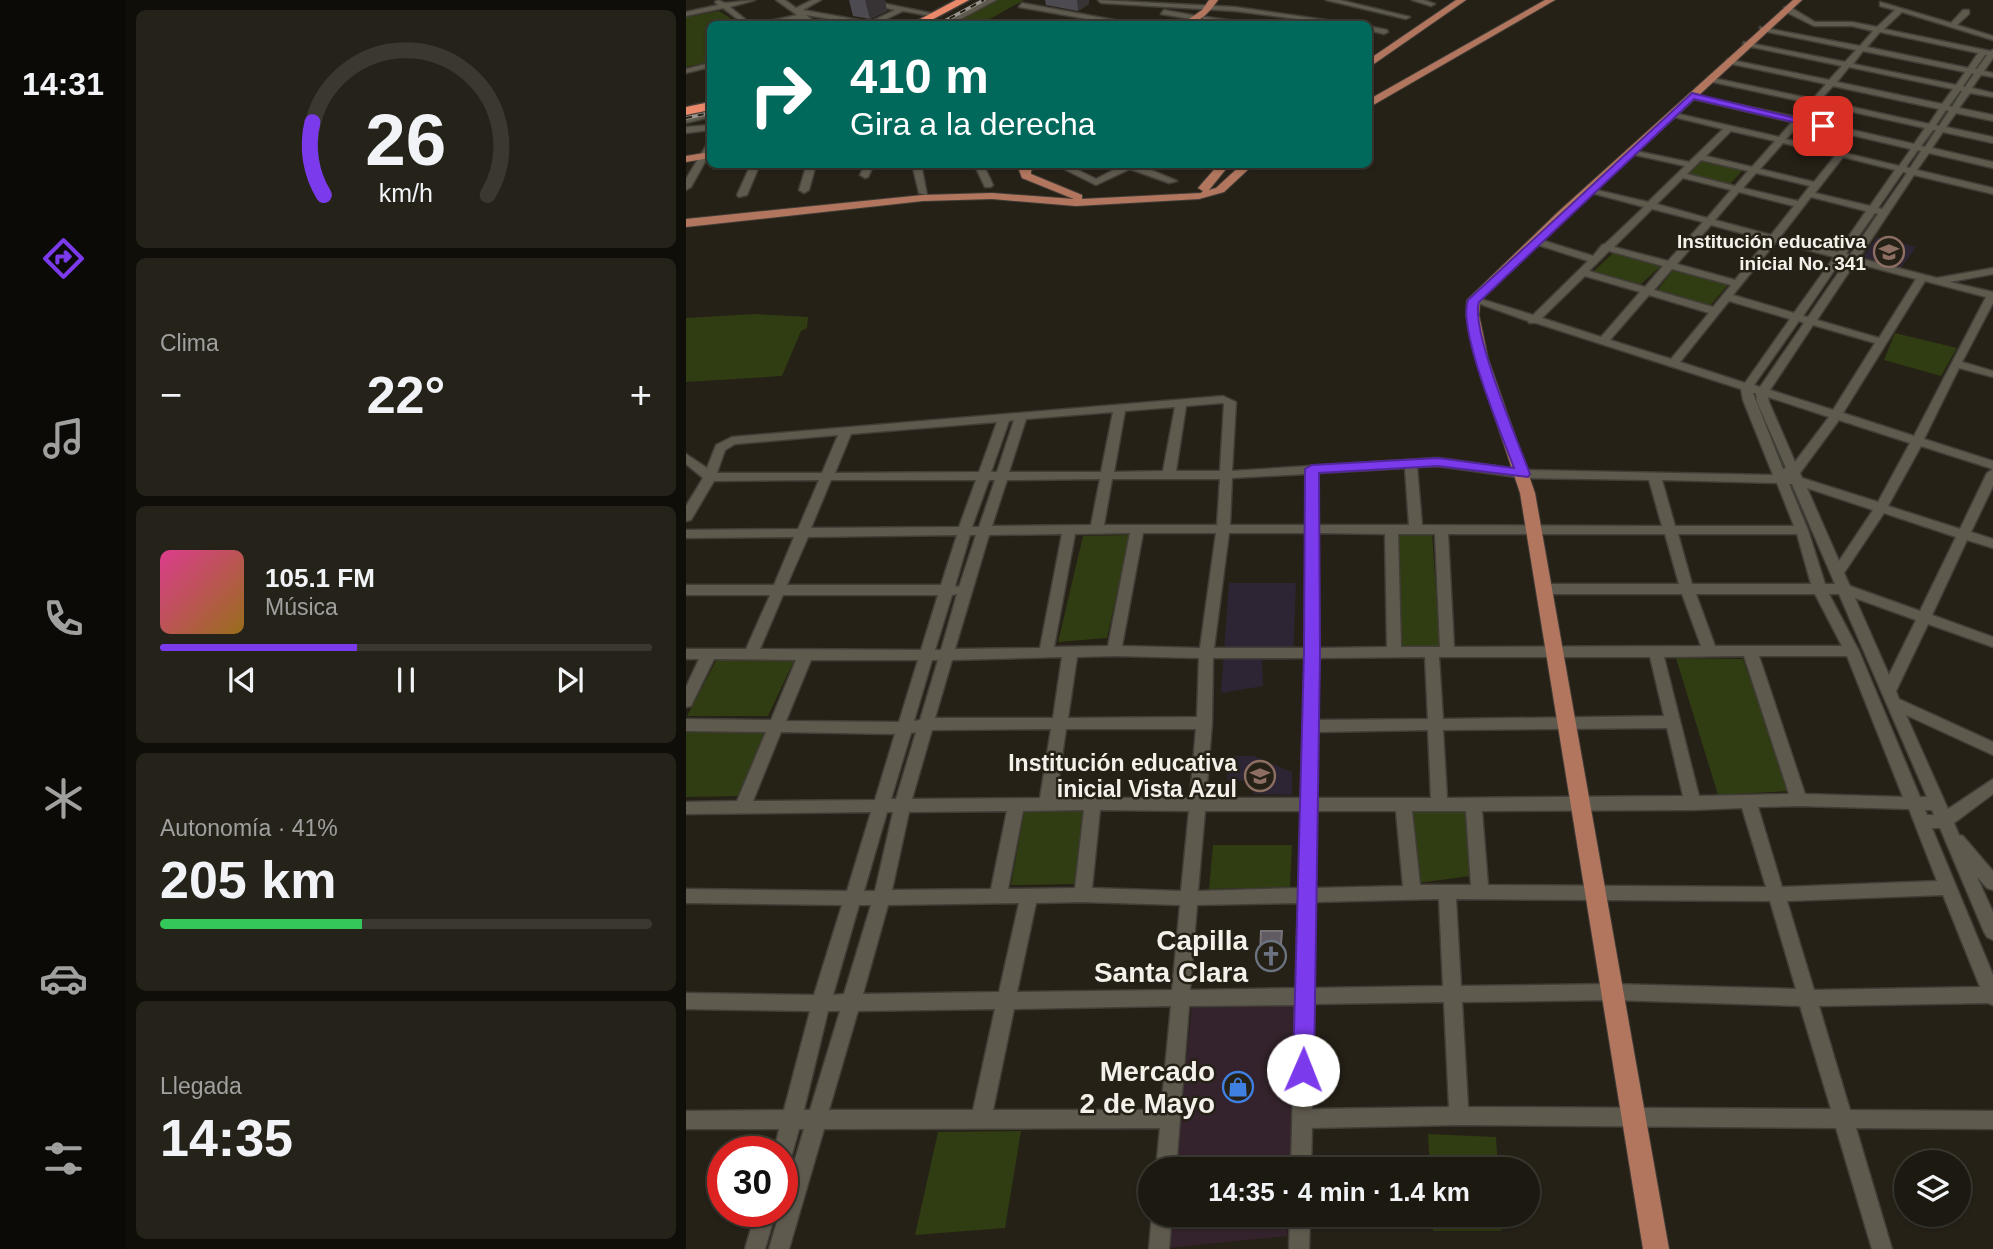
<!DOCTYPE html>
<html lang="es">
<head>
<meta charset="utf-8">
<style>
  body { margin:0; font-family:Helvetica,sans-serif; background:#25221a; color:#f1f3f6; height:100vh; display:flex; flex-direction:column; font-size:26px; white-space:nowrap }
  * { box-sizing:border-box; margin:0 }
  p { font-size:23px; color:#a0a09f }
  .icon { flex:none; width:38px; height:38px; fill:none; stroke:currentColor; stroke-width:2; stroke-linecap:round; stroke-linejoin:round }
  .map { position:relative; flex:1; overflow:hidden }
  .panel { display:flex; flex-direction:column; gap:10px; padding:10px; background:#0f0e09; width:560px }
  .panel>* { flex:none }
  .banner { position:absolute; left:21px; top:21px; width:665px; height:147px; border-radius:10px; box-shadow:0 2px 5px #0004,0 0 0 2px #3a3831; background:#00695c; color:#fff; overflow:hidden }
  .buttons { position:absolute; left:1208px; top:1150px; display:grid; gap:14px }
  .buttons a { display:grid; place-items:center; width:77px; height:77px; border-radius:50%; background:#1c1911; box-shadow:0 2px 5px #0004,0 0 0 2px #3a3831; font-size:35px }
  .speed { position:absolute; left:21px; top:1136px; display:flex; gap:14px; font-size:35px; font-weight:700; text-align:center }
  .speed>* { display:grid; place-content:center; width:91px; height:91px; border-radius:50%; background:#1c1911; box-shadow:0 2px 5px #0004,0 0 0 2px #3a3831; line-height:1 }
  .speed .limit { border:10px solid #d22; background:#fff; color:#111 }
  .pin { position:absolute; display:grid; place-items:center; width:60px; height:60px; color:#fff; margin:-30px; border-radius:14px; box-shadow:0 4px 10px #0006 }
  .me { position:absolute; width:77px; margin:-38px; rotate:1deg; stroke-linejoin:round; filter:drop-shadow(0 0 5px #0008) }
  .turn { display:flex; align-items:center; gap:24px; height:147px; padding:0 28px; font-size:32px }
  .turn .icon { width:91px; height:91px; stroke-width:2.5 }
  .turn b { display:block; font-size:49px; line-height:60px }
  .big { font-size:52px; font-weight:800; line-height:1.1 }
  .panel .widget { flex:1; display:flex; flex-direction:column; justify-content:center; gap:10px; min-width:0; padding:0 24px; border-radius:10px; background:#25221a }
  .panel .dial { align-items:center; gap:0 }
  .dial svg { height:182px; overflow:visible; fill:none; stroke:#3a3831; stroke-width:7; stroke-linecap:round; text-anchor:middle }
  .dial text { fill:#f1f3f6; stroke:none }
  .song { display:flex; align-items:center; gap:21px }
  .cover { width:84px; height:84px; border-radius:10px; background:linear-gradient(135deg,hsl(330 70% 55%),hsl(40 70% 35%)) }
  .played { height:7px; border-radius:4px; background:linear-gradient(90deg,#7c3aed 40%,#3a3831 40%) }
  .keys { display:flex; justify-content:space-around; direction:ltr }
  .heat { display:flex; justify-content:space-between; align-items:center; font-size:38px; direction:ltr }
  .charge { height:10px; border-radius:5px; background:linear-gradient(90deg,#34c759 41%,#3a3831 0) }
  .trip { position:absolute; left:452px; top:1157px; width:402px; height:70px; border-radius:35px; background:#1c1911; box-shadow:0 2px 5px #0004,0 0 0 2px #3a3831; font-weight:800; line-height:70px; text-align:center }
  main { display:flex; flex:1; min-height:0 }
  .tabs { display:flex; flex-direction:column; width:126px; justify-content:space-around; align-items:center; background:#0b0a07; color:#a0a09f }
  .tabs .icon { width:49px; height:49px }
  .tabs .on { color:#7c3aed }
  .tabs b { font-size:32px; color:#f1f3f6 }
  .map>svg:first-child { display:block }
  .commercial { fill:#34232c }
  .education { fill:#2e2534 }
  .green { fill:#303c12 }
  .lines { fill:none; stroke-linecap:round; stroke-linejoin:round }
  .minor-casing { stroke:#413d37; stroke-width:3 }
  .major-casing { stroke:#413d37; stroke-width:2 }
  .highway-casing { stroke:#413d37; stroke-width:3 }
  .minor { fill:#5f5a4e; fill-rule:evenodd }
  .major { fill:#b2765e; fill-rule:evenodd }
  .highway { fill:#ea8969; fill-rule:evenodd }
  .rail-casing { stroke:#99948d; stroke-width:3.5 }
  .rail { stroke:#262117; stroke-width:2; stroke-dasharray:6; stroke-linecap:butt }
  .wall { fill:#4e4a52 }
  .shaded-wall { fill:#373234 }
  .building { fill:#605b63; stroke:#777378; stroke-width:2 }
  .route { fill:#7c3aed; stroke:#51269a; stroke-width:2 }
  .labels { text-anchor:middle; stroke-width:5; stroke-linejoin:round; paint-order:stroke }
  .far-poi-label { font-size:19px; font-weight:bold; fill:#f4f0ea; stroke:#262117; text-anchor:end }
  .poi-label { font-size:23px; font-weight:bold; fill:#f4f0ea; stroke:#262117; text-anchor:end }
  .near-poi-label { font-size:28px; font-weight:bold; fill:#f4f0ea; stroke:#262117; text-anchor:end }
</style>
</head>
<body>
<main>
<nav class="tabs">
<b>14:31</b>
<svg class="icon on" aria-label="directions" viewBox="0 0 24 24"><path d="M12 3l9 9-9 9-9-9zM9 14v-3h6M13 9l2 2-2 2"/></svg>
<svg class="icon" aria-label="music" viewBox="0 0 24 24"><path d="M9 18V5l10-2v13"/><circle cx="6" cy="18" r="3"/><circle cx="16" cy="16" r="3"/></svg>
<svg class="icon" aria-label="phone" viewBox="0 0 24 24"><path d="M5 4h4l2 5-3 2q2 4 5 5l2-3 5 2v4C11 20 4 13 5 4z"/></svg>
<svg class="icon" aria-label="climate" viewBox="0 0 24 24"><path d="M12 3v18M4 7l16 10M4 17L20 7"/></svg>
<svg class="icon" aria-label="car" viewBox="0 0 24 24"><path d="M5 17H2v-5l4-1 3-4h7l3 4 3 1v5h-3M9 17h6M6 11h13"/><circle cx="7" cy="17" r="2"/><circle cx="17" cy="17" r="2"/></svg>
<svg class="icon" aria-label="filters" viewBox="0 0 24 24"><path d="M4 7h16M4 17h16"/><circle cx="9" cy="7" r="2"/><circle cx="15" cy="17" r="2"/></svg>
</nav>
<section class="panel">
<div class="widget dial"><svg viewBox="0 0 100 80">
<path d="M14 69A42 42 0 1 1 86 69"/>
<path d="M14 69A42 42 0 0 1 9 37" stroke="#7c3aed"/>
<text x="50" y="56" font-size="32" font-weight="700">26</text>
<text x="50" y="72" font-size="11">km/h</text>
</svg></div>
<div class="widget"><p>Clima</p>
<div class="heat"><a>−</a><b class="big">22°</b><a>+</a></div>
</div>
<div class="widget">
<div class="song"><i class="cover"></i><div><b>105.1 FM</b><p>Música</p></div></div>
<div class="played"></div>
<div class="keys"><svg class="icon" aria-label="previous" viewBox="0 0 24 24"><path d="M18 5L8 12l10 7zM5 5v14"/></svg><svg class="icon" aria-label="pause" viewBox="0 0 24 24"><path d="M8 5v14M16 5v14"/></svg><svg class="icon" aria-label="next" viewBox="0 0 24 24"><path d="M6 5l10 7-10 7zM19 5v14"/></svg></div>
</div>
<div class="widget"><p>Autonomía · 41%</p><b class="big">205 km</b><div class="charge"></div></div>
<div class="widget"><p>Llegada</p><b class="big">14:35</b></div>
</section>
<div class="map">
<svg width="1307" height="1249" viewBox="0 0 1307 1249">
  <rect width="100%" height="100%" fill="#262117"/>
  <!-- commercial -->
  <path class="commercial" d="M610,1003L604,1169H489L506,1005Z
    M485,1215H602L601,1236L481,1248Z"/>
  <!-- education -->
  <path class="education" d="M1191,237L1227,246L1230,247L1215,268L1176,258Z
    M543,583H610L607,660H576L577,686L535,693Z
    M543,756H567L606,772V795L567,794L568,781L541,780Z"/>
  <!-- green -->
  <path class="green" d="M310,0H338L295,24H266Z
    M33,11L53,24H24V62L0,67V17Z
    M1016,161L1057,170L1044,184L1003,174Z
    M927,253L975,266L954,285L907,272Z
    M987,270L1042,285L1022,308L969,293Z
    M68,314L122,317L121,328L115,331L96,376L0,382V318Z
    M1209,333L1271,348L1255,376L1198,360Z
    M713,533L746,534L754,647L712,646Z
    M444,535L421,638L372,642L397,536Z
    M990,658L1057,659L1103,791L1032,795Z
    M31,659L108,661L82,716H1Z
    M81,730L54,796L0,797V731Z
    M399,811L389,884L325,885L338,812Z
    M720,811H785L791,875L732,883Z
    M527,845H606L604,887L523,889Z
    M335,1131L319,1228L229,1235L252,1132Z
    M742,1134L810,1137L812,1169H744Z
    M746,1215H814L815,1231H747Z"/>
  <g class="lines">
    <!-- minor casing -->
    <g class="minor-casing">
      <path id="minor" d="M32,0L39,3L69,0L44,7L65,24H58L37,8L0,16V12L32,5L29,2Z
        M90,0H99L110,8L126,0H135L117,10L184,22L209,10L165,0H181L254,15L250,17L217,11L190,24H174L120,15L131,24H124L115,19L79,24V22L111,15Z
        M301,0H310L265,24H256Z
        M412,0L549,7L667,24H650L549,11L415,3Z
        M640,0H654L724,17L720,19Z
        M726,0H738L749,4L745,6Z
        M1194,2L1265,23L1277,10H1283V14L1271,25L1307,36V40L1216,12L1198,29L1304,51L1307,50V58L1298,71L1307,73V77L1295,75L1286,88L1307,93V97L1284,93L1273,108L1307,115V121L1270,113L1260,127L1307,137V143L1257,132L1246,148L1307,162V168L1243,153L1231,170L1307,188V194L1228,175L1173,258L1251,278L1307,268V274L1264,282L1307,292V303L1276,362L1307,371V377L1273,368L1238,439L1307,461V469L1235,446L1202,506L1274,529L1301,473L1307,469V486L1285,532L1307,539V548L1281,540L1246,615L1307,637V647L1242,624L1210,691L1213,699L1307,742V755L1220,715L1262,809L1307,779V794L1268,823L1273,835L1277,836L1307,871V890L1301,888L1291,877L1307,912V940L1301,937L1298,932L1254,828H1246L1307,975V1005L1302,1003L1133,1006L1164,1110L1307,1111V1129L1170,1128L1206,1249H1186L1150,1128L773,1125L626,1128L625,1169H605L609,1005L503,1006L490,1169H470L474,1128L138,1129L103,1249H83L94,1211H96V1203L118,1129H113L103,1165L96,1168V1152H88L93,1129H0V1111L98,1110L124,1011L0,1009V993L128,995L156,905L0,903V889L161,891L185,812L0,814V802L51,801L80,732L0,731V719L85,720L110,660L28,659L5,706L0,707V687L13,659H0V649H60L84,595H0V585H88L108,537L0,538V530L112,529L133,480L28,481L5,520L0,521V506L17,478L0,464V454L21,468L30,445L46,437L537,396L550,402L546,471L752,458L837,470L1087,475L1057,400L1055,389L850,323H843L842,321L783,300L788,297L847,315L902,261L846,243V239H852L907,256L916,245L919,244L958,207L902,192V188L962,202L999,166L945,154V150L1003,162L1037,129L984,116V112L1093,137L1106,122L1003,98V94L1110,117L1123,103L1022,81V77L1127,99L1140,84L1041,63V59L1143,80L1156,66L1061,46L1057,44L1058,42L1159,62L1170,50L1077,31H1074V27L1174,46L1187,31L1166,26H1128L1098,11V7H1104L1129,22H1166L1191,27L1209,10L1194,6ZM1194,32L1292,53L1282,68L1181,47ZM1177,51L1279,72L1270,85L1167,64ZM1299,55H1301L1291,69H1289ZM1163,67L1267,89L1256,104L1151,82ZM1286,73L1288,74L1279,87L1277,86ZM1147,86L1253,109L1243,124L1134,100ZM1274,91H1276L1266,107L1263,106ZM1131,104L1239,128L1228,144L1118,119ZM1260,110L1263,111L1253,126L1250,125ZM1114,123L1225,149L1213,166L1100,139ZM1247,130H1250L1239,147L1235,146ZM1045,131L1089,141L1066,167L1020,156ZM1097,143L1149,156L1128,182L1074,169ZM1232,150L1235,151L1224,168L1220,167ZM1157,157L1209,170L1184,206L1129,193ZM1015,160L1062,171L1049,186L1001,174ZM1217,172L1221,173L1196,209L1192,208ZM1070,173L1124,186L1112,201L1057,188ZM997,178L1045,190L1021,218L971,204ZM1053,192L1108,206L1085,235L1029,220ZM1125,197L1180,211L1152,252L1094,237ZM966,209L1017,222L982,261L928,247ZM1189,213L1192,214L1164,255L1160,254ZM1025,225L1081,240L1049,280L991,264ZM1090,242L1148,257L1108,313L1047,295ZM923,251L977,266L959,287L903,271ZM1156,259L1161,260L1122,317L1117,316ZM1169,263L1230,279L1193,338L1131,320ZM986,269L1045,285L1027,307L968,290ZM899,276L954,292L915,337L856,318ZM1239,281L1300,297L1228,436L1157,413ZM963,295L1023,313L985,359L924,340ZM1043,301L1104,319L1059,383L994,362ZM1113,321L1118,323L1074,387L1068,385ZM1127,325L1189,343L1147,410L1084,390ZM1067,393H1070L1071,402L1100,468L1097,469ZM1082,397L1143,417L1109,462L1083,402ZM536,403L538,404L534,471H490L500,406ZM489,407L477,471L428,472L439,411ZM427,412L415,472H323L340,419ZM328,420L311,472H305L323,421ZM1153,420L1224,443L1192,502L1116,478L1114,473ZM311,422L293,472L149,473L165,434ZM152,435L136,473H31L39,450L49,444ZM752,466L837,478L963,480L976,526L736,525L731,467ZM719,468L723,525H632V473ZM620,474V525H544L546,478ZM414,479L405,525L306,526L321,480ZM426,479H534L531,525H418ZM145,480H290L273,527L125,528ZM303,480H309L293,527H286ZM976,480L1091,483L1108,526H989ZM1103,484H1106L1149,584H1139L1122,530ZM1121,488L1187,510L1153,561ZM1198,513L1270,537L1234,611L1164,586L1158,573ZM444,533L422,646L368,647L389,534ZM457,533H530L514,648L436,646ZM543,533H620L619,648H528ZM632,533L699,534L701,647L633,648ZM376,534L354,648L269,649L303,535ZM712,534H749L754,647H715ZM762,534H979L993,584H859L852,589L859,594H996L1015,646L768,647ZM992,534H1111L1125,584H1006ZM271,535L255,585H101L122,537ZM284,535H290L273,587L269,586ZM271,594L255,650H249L266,595ZM1010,594H1129L1156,646H1029ZM1143,594H1153L1241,797H1234L1173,651ZM97,595H252L235,650L74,649ZM1169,598L1230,620L1203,675ZM428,656L513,658L511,717L382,718L391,657ZM1058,656L1103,794L1013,796L978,657ZM1073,656H1161L1217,797L1119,794ZM376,657L367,718H249L266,660ZM739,657L742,719L632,720L633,658ZM753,657H964L978,716L757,719ZM527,658H619L615,798H520L526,723ZM125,660H232L213,722L100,721ZM246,660H252L234,720L228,721ZM981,728L997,796L761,798L757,730ZM365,729L354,798L226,799L246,730ZM380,729H510L504,798H370ZM742,730L745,798H631L632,732ZM95,732L209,734L189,800L67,801ZM230,732L210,799H205L225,733ZM1113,806L1223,809L1251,881L1096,887L1072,807ZM1056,808L1080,887L802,885L796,811L1007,810ZM398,810L389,888L322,889L337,811ZM414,810L503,811L495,891L406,888ZM1239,810H1246L1248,815H1241ZM321,811L305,889L206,890L223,812ZM519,811H615L613,888L512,891ZM631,811H710L717,886L629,888ZM726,811H780L785,885H734ZM201,812H207L189,891H178ZM1257,895L1294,987L1128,990L1101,901ZM753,899L757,986L628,988L629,902ZM770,899L1084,901L1110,989L926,984L775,986ZM397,902L494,905L486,990L331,992L350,903ZM333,903L313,992L177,994L202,905ZM612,903L610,988L504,990L511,905ZM173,905H185L158,994L147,995ZM926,1000L1114,1006L1145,1109L782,1107L776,1002ZM758,1002L763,1107L626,1109L628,1004ZM485,1006L475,1110H307L328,1009ZM309,1009L287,1110H143L172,1011ZM142,1011H154L124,1110H118Z
        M336,3L439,22L443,24H430L333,7Z
        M478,10L511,16L515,18L511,20L475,14Z
        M520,17L556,22L560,24H544L517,21V17Z
        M682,26L701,30L702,32L698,34L682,30Z
        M24,63V67L0,73V69Z
        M24,112V117L0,123V117Z
        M24,125V130L0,133V127Z
        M24,143V153L5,187L0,190V179L20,146Z
        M65,164H74L61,195L53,197L51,195Z
        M121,164H130L123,190L118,193L113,190Z
        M179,164H188L182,177L179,178L174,175Z
        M226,164H235L241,195L233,193Z
        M288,164H297L307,185L305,187H299Z
        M368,164H380L410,179L439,164H451L491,181L483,183L444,169L410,185Z
        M70,1211H90L79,1249H59Z
        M466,1214H486L483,1249H463Z
        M604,1214H624L623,1249H603Z"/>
    </g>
    <!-- major casing -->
    <g class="major-casing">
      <path id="major" d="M523,0H532C523,13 513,24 496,24L516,10Z
        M770,0H780L682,68V60Z
        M859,0H869L682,108V100Z
        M1107,0H1116L880,218L794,301L793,315L802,358L849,493L983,1249H957L834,493L789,358L780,315L781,300L872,212Z
        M24,152V158L0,162V156Z
        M339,164H352L345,171V174L396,195V199L515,193L517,191L512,188L533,164H544L523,190L530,188L556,164H568L538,192L513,199L390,206L306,199L237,201L0,227V219L237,195L306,193L388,199L336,178L333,170Z"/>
    </g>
    <!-- highway casing -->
    <g class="highway-casing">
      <path id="highway" d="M270,0H283L238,24H225Z
        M24,102V110L0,115V107Z"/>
    </g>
    <!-- minor -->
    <use href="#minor" class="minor"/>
    <!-- major -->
    <use href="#major" class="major"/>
    <!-- highway -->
    <use href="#highway" class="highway"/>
    <!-- rail casing -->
    <g class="rail-casing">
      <path id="rail" d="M253,24L298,0
        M0,118L24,113"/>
    </g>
    <!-- rail -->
    <use href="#rail" class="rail"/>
  </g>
  <!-- wall -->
  <path class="wall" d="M163,0H199L201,11L184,19L167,16Z
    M359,0H403V4L392,11L360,5Z
    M596,941L595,966H575L574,956Z"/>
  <!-- shaded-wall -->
  <path class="shaded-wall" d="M179,0H199L201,11L184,19Z
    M391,0H403V4L392,11Z
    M596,931V941L595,966L594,956Z"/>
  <!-- building -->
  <path class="building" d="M575,931H596L594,956H574Z"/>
  <!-- route -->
  <path class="route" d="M1006,93L1142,126L1137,129L1008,99L793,302C784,329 832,442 844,474L842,477L752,466L633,473L634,653L628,1070L625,1077L617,1080L610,1077L607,1070L618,653L619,469L626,465L752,458L828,468C816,435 771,329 782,300Z"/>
  <!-- icons -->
  <defs>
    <g id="school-ring" transform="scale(1.575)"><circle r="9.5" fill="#262117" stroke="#8d6e63" stroke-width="1.5"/><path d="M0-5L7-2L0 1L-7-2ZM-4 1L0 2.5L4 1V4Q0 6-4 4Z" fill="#8d6e63"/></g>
    <g id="church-ring" transform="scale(1.575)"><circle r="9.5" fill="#262117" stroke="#6b7280" stroke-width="1.5"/><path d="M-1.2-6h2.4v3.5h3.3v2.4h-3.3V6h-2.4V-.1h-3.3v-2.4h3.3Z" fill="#6b7280"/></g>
    <g id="shop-ring" transform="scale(1.575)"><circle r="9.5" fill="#262117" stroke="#3f7fe0" stroke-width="1.5"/><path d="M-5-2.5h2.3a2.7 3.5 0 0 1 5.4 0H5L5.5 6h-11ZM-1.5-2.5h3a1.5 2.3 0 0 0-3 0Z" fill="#3f7fe0"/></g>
  </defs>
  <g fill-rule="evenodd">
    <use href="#school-ring" x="1203" y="252"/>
    <use href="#school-ring" x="574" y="776"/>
    <use href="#church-ring" x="585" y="956"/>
    <use href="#shop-ring" x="552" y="1087"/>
  </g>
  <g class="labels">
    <!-- far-poi labels -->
    <g class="far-poi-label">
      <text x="1180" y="248">Institución educativa<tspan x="1180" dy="22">inicial No. 341</tspan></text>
    </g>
    <!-- poi labels -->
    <g class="poi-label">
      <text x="551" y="771">Institución educativa<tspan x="551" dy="26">inicial Vista Azul</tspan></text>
    </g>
    <!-- near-poi labels -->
    <g class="near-poi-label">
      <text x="562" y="950">Capilla<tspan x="562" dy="32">Santa Clara</tspan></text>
      <text x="529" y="1081">Mercado<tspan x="529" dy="32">2 de Mayo</tspan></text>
    </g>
  </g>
</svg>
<div class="buttons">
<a><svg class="icon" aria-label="layers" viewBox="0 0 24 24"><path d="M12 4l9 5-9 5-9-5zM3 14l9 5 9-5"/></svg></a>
</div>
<div class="speed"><div class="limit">30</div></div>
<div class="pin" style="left:1137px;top:126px;background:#d93025"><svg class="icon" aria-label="arrive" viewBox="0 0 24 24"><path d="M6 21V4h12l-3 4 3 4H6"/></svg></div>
<svg class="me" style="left:617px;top:1070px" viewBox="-20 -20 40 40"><circle r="19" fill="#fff"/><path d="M0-13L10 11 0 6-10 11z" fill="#7c3aed"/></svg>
<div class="trip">14:35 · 4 min · 1.4 km</div>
<div class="banner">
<div class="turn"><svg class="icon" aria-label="right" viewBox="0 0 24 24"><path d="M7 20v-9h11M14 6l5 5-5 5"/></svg><div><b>410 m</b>Gira a la derecha</div></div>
</div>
</div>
</main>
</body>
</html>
